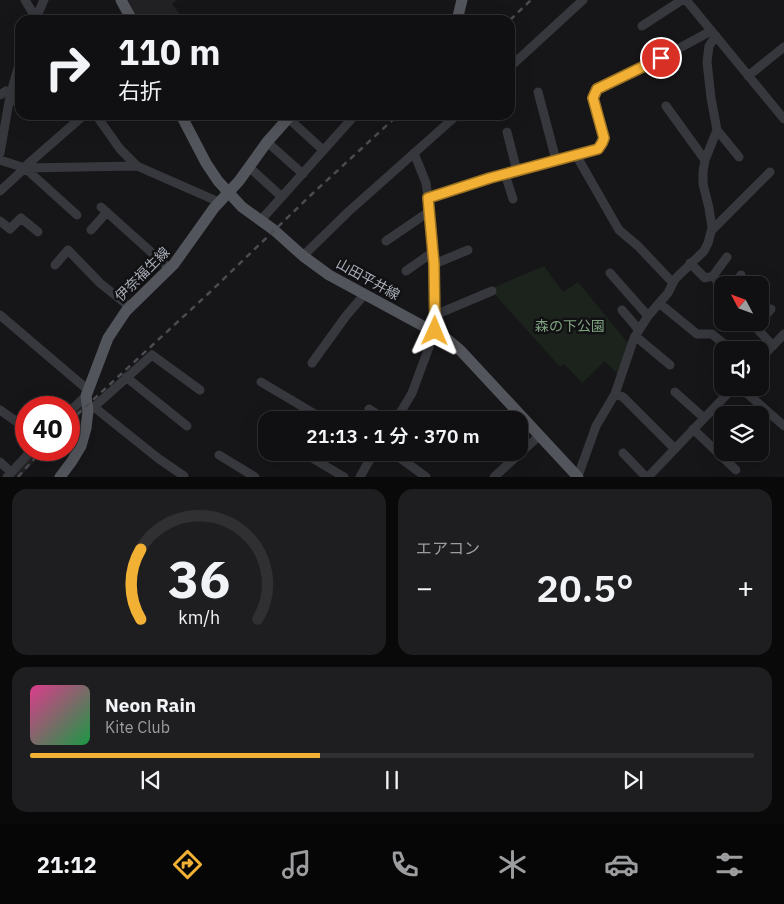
<!DOCTYPE html>
<html lang="ja">
<head>
<meta charset="utf-8">
<style>
  body { margin:0; font-family:"IBM Plex Sans","Noto Sans JP",sans-serif; background:#1e1e20; color:#f1f3f6; height:100vh; display:flex; flex-direction:column; font-size:19px; white-space:nowrap }
  * { box-sizing:border-box; margin:0 }
  p { font-size:16px; color:#9c9d9f }
  .icon { flex:none; width:28px; height:28px; fill:none; stroke:currentColor; stroke-width:2; stroke-linecap:round; stroke-linejoin:round }
  .map { position:relative; height:477px; overflow:hidden }
  .details { display:flex; flex-direction:column; gap:12px; padding:12px; background:#09090a; flex:1 }
  .details>* { flex:none }
  .banner { position:absolute; left:15px; top:15px; width:500px; height:105px; border-radius:15px; box-shadow:0 5px 20px #0002,0 0 0 1px #303032; background:#101012; color:#f1f3f6; overflow:hidden }
  .needle { width:32px; rotate:311deg }
  .tools { position:absolute; left:714px; top:276px; display:grid; gap:10px }
  .tools a { display:grid; place-items:center; width:55px; height:55px; border-radius:10px; background:#101012; box-shadow:0 5px 20px #0002,0 0 0 1px #303032; font-size:25px }
  .speed { position:absolute; left:15px; top:396px; display:flex; gap:10px; font-size:25px; font-weight:700; text-align:center }
  .speed>* { display:grid; place-content:center; width:65px; height:65px; border-radius:50%; background:#101012; box-shadow:0 5px 20px #0002,0 0 0 1px #303032; line-height:1 }
  .speed .limit { border:8px solid #d22; background:#fff; color:#111 }
  .pin { position:absolute; display:grid; place-items:center; width:42px; height:42px; color:#fff; margin:-21px; border:2px solid #fff; border-radius:50%; box-shadow:0 1px 5px #0007 }
  .me { position:absolute; width:55px; margin:-28px; rotate:1deg; stroke-linejoin:round; filter:drop-shadow(0 0 4px #0008) }
  .turn { display:flex; align-items:center; gap:18px; height:105px; padding:0 20px; font-size:22px }
  .turn .icon { width:65px; height:65px; stroke-width:2.5 }
  .turn b { display:block; font-size:35px; line-height:42px }
  .big { font-size:38px; font-weight:600; line-height:1.1 }
  .details .widget { flex:1; display:flex; flex-direction:column; justify-content:center; gap:8px; min-width:0; padding:0 18px; border-radius:15px; background:#1e1e20 }
  .details .dial { align-items:center; gap:0 }
  .dial svg { height:130px; overflow:visible; fill:none; stroke:#303032; stroke-width:7; stroke-linecap:round; text-anchor:middle }
  .dial text { fill:#f1f3f6; stroke:none }
  .song { display:flex; align-items:center; gap:15px }
  .cover { width:60px; height:60px; border-radius:8px; background:linear-gradient(135deg,hsl(330 70% 55%),hsl(140 70% 35%)) }
  .played { height:5px; border-radius:2px; background:linear-gradient(90deg,#f2b134 40%,#303032 40%) }
  .keys { display:flex; justify-content:space-around; direction:ltr }
  .heat { display:flex; justify-content:space-between; align-items:center; font-size:28px; direction:ltr }
  .details .tiles { flex:1; display:grid; gap:12px; grid-template-columns:1fr 1fr }
  .widget:last-child { grid-column:span 2 }
  .trip { position:absolute; left:258px; top:411px; width:270px; height:50px; border-radius:15px; background:#101012; box-shadow:0 5px 20px #0002,0 0 0 1px #303032; font-weight:600; line-height:50px; text-align:center }
  .tabs { display:flex; height:80px; justify-content:space-around; align-items:center; background:#060607; color:#9c9d9f }
  .tabs .icon { width:35px; height:35px }
  .tabs .active { color:#f2b134 }
  .tabs b { font-size:22px; color:#f1f3f6 }
  .map>svg:first-child { display:block }
  .built { fill:#222225 }
  .green { fill:#1c231d }
  .lines { fill:none; stroke-linecap:round; stroke-linejoin:round }
  .minor { stroke:#37383d; stroke-width:9 }
  .major { stroke:#53555c; stroke-width:11 }
  .rail { stroke:#4a4c52; stroke-width:2.5; stroke-dasharray:6 5; stroke-linecap:butt }
  .route-casing { stroke:#9d7322; stroke-width:12 }
  .route { stroke:#f2b134; stroke-width:9 }
  .labels { text-anchor:middle; stroke-width:5; stroke-linejoin:round; paint-order:stroke }
  .street-label { font-size:14px; fill:#a8adb8; stroke:#111113 }
  .park-label { font-size:14px; fill:#7fa381; stroke:#111113 }
</style>
</head>
<body>
<div class="map">
<svg width="784" height="477" viewBox="0 0 784 477">
  <rect width="100%" height="100%" fill="#161618"/>
  <!-- built -->
  <path class="built" d="M128,0H177L172,4L184,20H138Z
    M83,403L84,411L69,426V417Z
    M37,450H45L21,476L13,477Z"/>
  <!-- green -->
  <path class="green" d="M544,266L563,292L578,282L628,343L619,376L605,361L582,383L564,364L560,367L490,289Z"/>
  <g class="lines">
    <!-- minor -->
    <path class="minor" d="M25,0L37,20
      M686,0L784,119
      M35,20L44,0
      M642,26L682,0
      M510,67L583,0
      M748,76L784,47
      M538,92L556,160
      M0,95L6,91L20,105
      M666,106L705,160
      M96,115L120,149L137,166L219,202
      M288,118L323,150
      M717,130L739,157
      M507,132L517,171
      M267,142L303,174
      M0,153L10,96L20,61
      M576,155L619,230L638,246L673,283
      M0,160L25,168L77,215
      M249,167L282,197
      M25,168L137,166
      M505,174L513,199
      M0,191L25,168L28,164L84,115
      M428,198L490,178L598,149L604,138L593,98L597,89L661,58L711,31
      M101,207L170,269
      M261,220L355,115
      M0,221L10,229L21,218L38,232
      M91,230L107,212
      M711,231L770,172
      M386,241L430,211
      M303,256L348,212L457,115
      M690,263L705,278L713,276L722,287
      M434,264L468,250
      M55,265L68,250L100,283L130,307
      M406,271L433,252
      M610,273L648,316
      M713,276L727,257
      M734,285L741,275
      M659,303L697,334H712L731,350
      M622,310L639,330
      M0,315L88,390
      M435,315L492,291
      M751,322L773,346
      M760,322L771,309
      M634,338L640,340L670,365
      M760,359L784,334
      M312,363L346,316L364,295
      M126,377L187,426
      M261,382L325,420
      M741,388L784,426
      M675,392L704,418
      M615,394L623,397L675,449
      M94,407L152,355L200,390
      M90,409L94,407L159,459L184,476
      M369,409L387,420
      M0,410L17,422L26,433
      M69,412L86,396
      M396,420L412,393L435,331L434,264L431,220L426,183L414,153
      M693,429L736,470
      M302,452L344,477
      M392,452L426,477
      M623,453L646,477
      M219,455L255,477
      M0,462L11,472
      M578,476L596,426L615,394L634,338L648,316L668,293L675,279L704,251L708,243L712,228L709,208L703,184V172L705,160L717,130L711,98L707,62L709,46L716,36
      M7,477L32,450
      M360,477L374,452
      M494,477L539,436
      M648,477L733,388"/>
    <!-- major -->
    <path class="major" d="M121,0L132,20
      M457,20L462,0
      M181,115L206,163L218,181L242,207L274,230L303,256L329,275L447,339L461,351L578,477
      M60,477L72,461L81,446L86,428L88,411L86,396L108,338L126,311L174,264L214,208L239,181L267,142L291,115"/>
    <!-- rail -->
    <path class="rail" d="M510,20L531,0
      M69,422L209,293L312,194L398,115
      M18,477L42,450"/>
  </g>
  <g class="lines">
    <!-- route casing -->
    <g class="route-casing">
      <path id="route" d="M435,331L434,264L428,198L490,178L598,149L602,143L604,138L593,98L597,89L661,58"/>
    </g>
    <!-- route -->
    <use href="#route" class="route"/>
  </g>
  <g class="labels">
    <!-- street labels -->
    <g class="street-label">
      <text transform="translate(142 274) rotate(-45)" y="5">伊奈福生線</text>
      <text transform="translate(368 279) rotate(29)" y="5">山田平井線</text>
    </g>
    <!-- park labels -->
    <g class="park-label">
      <text x="570" y="331">森の下公園</text>
    </g>
  </g>
</svg>
<div class="tools">
<a><svg class="needle" viewBox="-14 -14 28 28"><path d="M0-13l5 13h-10z" fill="#e53935"/><path d="M0 13l5-13h-10z" fill="#9c9d9f"/></svg></a>
<a><svg class="icon" aria-label="sound" viewBox="0 0 24 24"><path d="M4 9h4l5-4v14l-5-4H4zM17 9q2 3 0 6"/></svg></a>
<a><svg class="icon" aria-label="layers" viewBox="0 0 24 24"><path d="M12 4l9 5-9 5-9-5zM3 14l9 5 9-5"/></svg></a>
</div>
<div class="speed"><div class="limit">40</div></div>
<div class="pin" style="left:661px;top:58px;background:#d93025"><svg class="icon" aria-label="arrive" viewBox="0 0 24 24"><path d="M6 21V4h12l-3 4 3 4H6"/></svg></div>
<svg class="me" style="left:435px;top:331px" viewBox="-20 -20 40 40"><path d="M0-17L14 15 0 8-14 15z" fill="#f2b134" stroke="#fff" stroke-width="4"/></svg>
<div class="trip">21:13 · 1 分 · 370 m</div>
<div class="banner">
<div class="turn"><svg class="icon" aria-label="right" viewBox="0 0 24 24"><path d="M7 20v-9h11M14 6l5 5-5 5"/></svg><div><b>110 m</b>右折</div></div>
</div>
</div>
<section class="details">
<div class="tiles">
<div class="widget dial"><svg viewBox="0 0 100 80">
<path d="M14 69A42 42 0 1 1 86 69"/>
<path d="M14 69A42 42 0 0 1 14 26" stroke="#f2b134"/>
<text x="50" y="56" font-size="32" font-weight="700">36</text>
<text x="50" y="72" font-size="11">km/h</text>
</svg></div>
<div class="widget"><p>エアコン</p>
<div class="heat"><a>−</a><b class="big">20.5°</b><a>+</a></div>
</div>
<div class="widget">
<div class="song"><i class="cover"></i><div><b>Neon Rain</b><p>Kite Club</p></div></div>
<div class="played"></div>
<div class="keys"><svg class="icon" aria-label="previous" viewBox="0 0 24 24"><path d="M18 5L8 12l10 7zM5 5v14"/></svg><svg class="icon" aria-label="pause" viewBox="0 0 24 24"><path d="M8 5v14M16 5v14"/></svg><svg class="icon" aria-label="next" viewBox="0 0 24 24"><path d="M6 5l10 7-10 7zM19 5v14"/></svg></div>
</div>
</div>
</section>
<nav class="tabs">
<b>21:12</b>
<svg class="icon active" aria-label="directions" viewBox="0 0 24 24"><path d="M12 3l9 9-9 9-9-9zM9 14v-3h6M13 9l2 2-2 2"/></svg>
<svg class="icon" aria-label="music" viewBox="0 0 24 24"><path d="M9 18V5l10-2v13"/><circle cx="6" cy="18" r="3"/><circle cx="16" cy="16" r="3"/></svg>
<svg class="icon" aria-label="phone" viewBox="0 0 24 24"><path d="M5 4h4l2 5-3 2q2 4 5 5l2-3 5 2v4C11 20 4 13 5 4z"/></svg>
<svg class="icon" aria-label="climate" viewBox="0 0 24 24"><path d="M12 3v18M4 7l16 10M4 17L20 7"/></svg>
<svg class="icon" aria-label="car" viewBox="0 0 24 24"><path d="M5 17H2v-5l4-1 3-4h7l3 4 3 1v5h-3M9 17h6M6 11h13"/><circle cx="7" cy="17" r="2"/><circle cx="17" cy="17" r="2"/></svg>
<svg class="icon" aria-label="filters" viewBox="0 0 24 24"><path d="M4 7h16M4 17h16"/><circle cx="9" cy="7" r="2"/><circle cx="15" cy="17" r="2"/></svg>
</nav>
</body>
</html>
